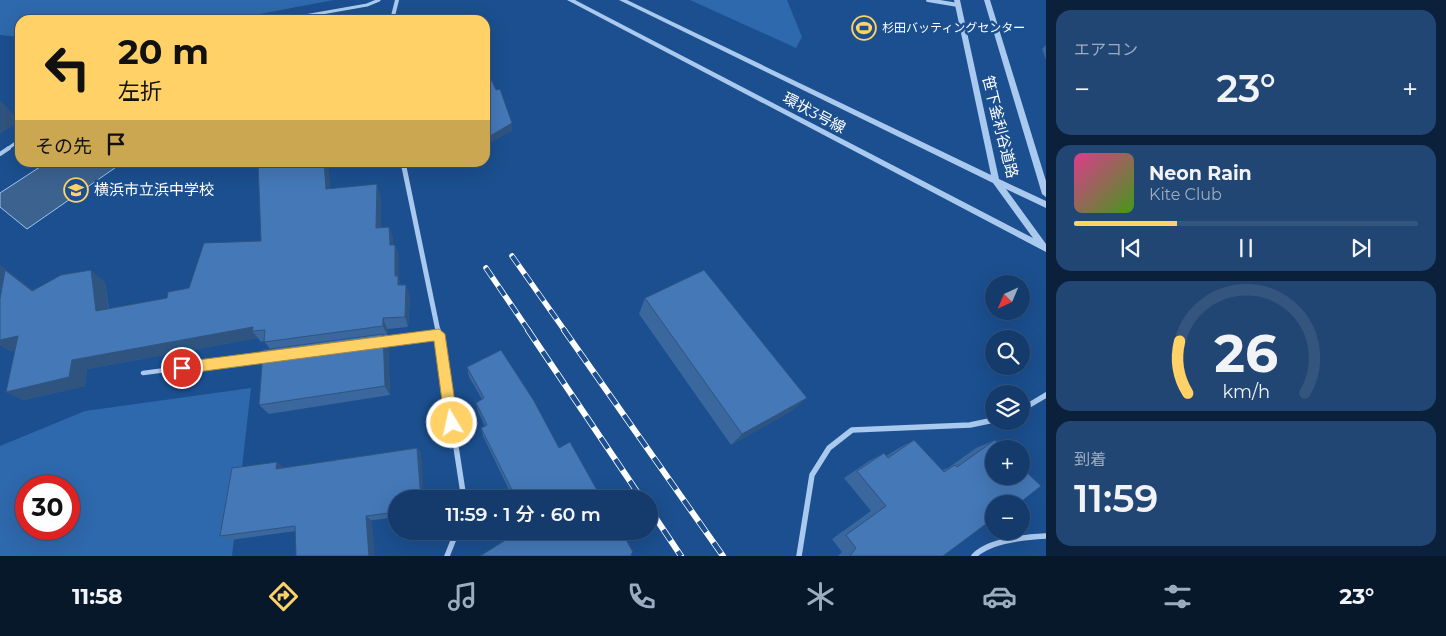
<!DOCTYPE html>
<html lang="ja">
<head>
<meta charset="utf-8">
<style>
  body { margin:0; font-family:Montserrat,"Noto Sans JP",sans-serif; background:#214673; color:#f1f3f6; height:100vh; display:flex; flex-direction:column; font-size:19px; white-space:nowrap }
  * { box-sizing:border-box; margin:0 }
  p { font-size:16px; color:#9dadc1 }
  .icon { flex:none; width:28px; height:28px; fill:none; stroke:currentColor; stroke-width:2; stroke-linecap:round; stroke-linejoin:round }
  .map { position:relative; flex:1; overflow:hidden }
  .side { display:flex; flex-direction:column; gap:10px; padding:10px; background:#0b203b; width:400px }
  .side>* { flex:none }
  .guide { position:absolute; left:15px; top:15px; width:475px; height:152px; border-radius:15px; box-shadow:0 5px 20px #0002,0 0 0 1px #33557e; background:#ffd166; color:#111; overflow:hidden }
  .needle { width:32px; rotate:224deg }
  .tools { position:absolute; left:985px; top:275px; display:grid; gap:10px }
  .tools a { display:grid; place-items:center; width:45px; height:45px; border-radius:50%; background:#143b6b; box-shadow:0 5px 20px #0002,0 0 0 1px #33557e; font-size:25px }
  .speed { position:absolute; left:15px; top:475px; display:flex; gap:10px; font-size:25px; font-weight:700; text-align:center }
  .speed>* { display:grid; place-content:center; width:65px; height:65px; border-radius:50%; background:#143b6b; box-shadow:0 5px 20px #0002,0 0 0 1px #33557e; line-height:1 }
  .speed .limit { border:8px solid #d22; background:#fff; color:#111 }
  .pin { position:absolute; display:grid; place-items:center; width:42px; height:42px; color:#fff; margin:-21px; border:2px solid #fff; border-radius:50%; box-shadow:0 1px 5px #0007 }
  .me { position:absolute; width:55px; margin:-28px; rotate:351deg; stroke-linejoin:round; filter:drop-shadow(0 0 4px #0008) }
  .turn { display:flex; align-items:center; gap:18px; height:105px; padding:0 20px; font-size:22px }
  .turn .icon { width:65px; height:65px; stroke-width:2.5 }
  .turn b { display:block; font-size:35px; line-height:42px }
  .then { display:flex; align-items:center; height:48px; padding:0 20px; background:#0003; gap:10px; font-size:19px }
  .big { font-size:38px; font-weight:600; line-height:1.1 }
  .side .card { flex:1; display:flex; flex-direction:column; justify-content:center; gap:8px; min-width:0; padding:0 18px; border-radius:15px; background:#214673 }
  .side .dial { align-items:center; gap:0 }
  .dial svg { height:130px; overflow:visible; fill:none; stroke:#33557e; stroke-width:7; stroke-linecap:round; text-anchor:middle }
  .dial text { fill:#f1f3f6; stroke:none }
  .song { display:flex; align-items:center; gap:15px }
  .cover { width:60px; height:60px; border-radius:8px; background:linear-gradient(135deg,hsl(330 70% 55%),hsl(100 70% 35%)) }
  .played { height:5px; border-radius:2px; background:linear-gradient(90deg,#ffd166 30%,#33557e 30%) }
  .keys { display:flex; justify-content:space-around; direction:ltr }
  .heat { display:flex; justify-content:space-between; align-items:center; font-size:28px; direction:ltr }
  .trip { position:absolute; left:388px; top:490px; width:270px; height:50px; border-radius:25px; background:#143b6b; box-shadow:0 5px 20px #0002,0 0 0 1px #33557e; font-weight:600; line-height:50px; text-align:center }
  .dock { display:flex; height:80px; justify-content:space-around; align-items:center; background:#08182b; color:#9dadc1 }
  .dock .icon { width:35px; height:35px }
  .dock .current { color:#ffd166 }
  .dock b { font-size:22px; color:#f1f3f6 }
  main { display:flex; flex:1; min-height:0 }
  .map>svg:first-child { display:block }
  .green { fill:#2e69ad; fill-rule:evenodd }
  .water { fill:#3c6290; stroke:#9cc4f0 }
  .lines { fill:none; stroke-linecap:round; stroke-linejoin:round }
  .service-far2 { stroke:#a9c9ee; stroke-width:3 }
  .service-far1 { stroke:#a9c9ee; stroke-width:4 }
  .service { stroke:#a9c9ee; stroke-width:4.5 }
  .minor-far2 { stroke:#a9c9ee; stroke-width:4 }
  .minor-far1 { stroke:#a9c9ee; stroke-width:5 }
  .minor { stroke:#a9c9ee; stroke-width:5.5 }
  .tertiary { fill:#a9c9ee; fill-rule:evenodd }
  .rail-far1-casing { stroke:#fff; stroke-width:5.5 }
  .rail-casing { stroke:#fff; stroke-width:6 }
  .rail-far1 { stroke:#1b4f8f; stroke-width:4; stroke-dasharray:11; stroke-linecap:butt }
  .rail { stroke:#1b4f8f; stroke-width:4.5; stroke-dasharray:13; stroke-linecap:butt }
  .wall { fill:#3a679d }
  .shaded-wall { fill:#305480 }
  .building { fill:#4478b7; stroke:#305480 }
  .route { fill:#ffd166; stroke:#a68842 }
  .labels { text-anchor:middle; stroke-width:5; stroke-linejoin:round; paint-order:stroke }
  .far-poi-label { font-size:12px; fill:#fff; stroke:#1b4f8f; text-anchor:start }
  .street-label { font-size:15px; fill:#fff; stroke:#1b4f8f }
  .poi-label { font-size:15px; fill:#fff; stroke:#1b4f8f; text-anchor:start }
</style>
</head>
<body>
<main>
<div class="map">
<svg width="1046" height="556" viewBox="0 0 1046 556">
  <rect width="100%" height="100%" fill="#1b4f8f"/>
  <!-- green -->
  <path class="green" d="M0,0H334L228,20H20V37L0,35Z
    M690,0H787L802,37L796,48Z
    M251,388L232,556H0V446L85,411ZM26,486H69V529H26Z"/>
  <!-- water -->
  <path class="water" d="M46,163V162L122,163L27,229L0,207V193Z"/>
  <g class="lines">
    <!-- service-far2 -->
    <path class="service-far2" d="M282,20L367,5L379,0
      M7,149L20,140"/>
    <!-- service-far1 -->
    <path class="service-far1" d="M0,154L9,148"/>
    <!-- service -->
    <path class="service" d="M382,342L439,334
      M143,373L266,357"/>
    <!-- minor-far2 -->
    <path class="minor-far2" d="M928,0L958,5
      M392,20L397,0"/>
    <!-- minor-far1 -->
    <path class="minor-far1" d="M403,162L438,331"/>
    <!-- minor -->
    <path class="minor" d="M438,330L464,499
      M1021,410L1046,395
      M447,556L457,531
      M799,556L812,475L829,448L852,430L970,425L994,420
      M974,556C990,540 1024,537 1046,536"/>
    <!-- tertiary -->
    <path class="tertiary" d="M567,0H575L1033,238L993,183L619,0H627L991,175L954,0H960L999,179L1046,201V208L1006,189L1046,244V252Z
      M984,0H990L1046,181V197L1042,194Z"/>
    <!-- rail-far1 casing -->
    <g class="rail-far1-casing">
      <path id="rail-far1" d="M512,256L565,331
        M486,268L529,331"/>
    </g>
    <!-- rail casing -->
    <g class="rail-casing">
      <path id="rail" d="M528,330L642,499
        M564,330L723,556
        M649,508L681,556"/>
    </g>
    <!-- rail-far1 -->
    <use href="#rail-far1" class="rail-far1"/>
    <!-- rail -->
    <use href="#rail" class="rail"/>
  </g>
  <!-- wall -->
  <path class="wall" d="M1046,45V60L1042,49Z
    M331,189L381,197V228L389,227L393,239V245H395L399,257V280L401,285L410,296L408,327L387,329L388,337H384L388,345L390,395L269,414L259,405L270,349L264,341L261,342L258,338L87,369L85,386L24,400L6,392L15,350L11,351L0,345V299L2,290L0,291V265L33,291L105,282L109,309L167,298L189,288L261,241Z
    M645,298L793,410L731,445L639,314Z
    M467,367L559,448L602,499H509V495L511,494L483,436L481,428L485,426L478,412L476,403L482,399L469,377Z
    M914,440L942,470L948,468L976,448L995,440L994,504L943,556H838L842,552L832,539L871,511L844,478L869,461L884,453L886,456L899,448Z
    M417,448L421,454L396,499V517L231,540L220,536L285,468Z"/>
  <!-- shaded-wall -->
  <path class="shaded-wall" d="M0,100L20,121L0,134Z
    M512,123V131L492,142L485,144V136Z
    M324,162H328L332,202L326,189Z
    M377,184L381,197V240L376,228Z
    M389,227L393,239L394,257L390,245Z
    M395,245L399,257V280L402,288V296L395,276Z
    M0,265L17,278L48,302L16,279L0,291Z
    M91,270L105,282L110,321L96,311Z
    M406,285L410,296L408,327L405,317Z
    M383,318L387,329L388,337L383,326Z
    M253,327L252,331L258,338L87,369L85,386L24,400L6,392L72,360Z
    M383,334L388,345L390,395L385,386Z
    M18,336L35,346L11,351L0,345V340Z
    M807,398L793,410L731,445L742,434Z
    M417,448L421,454L424,499H421Z
    M277,462L285,468L276,469Z
    M366,516L372,521L375,556H369Z"/>
  <!-- building -->
  <path class="building" d="M485,80L492,81L496,90L500,89L512,123L492,135L485,136Z
    M324,162L326,189L377,184L376,228L389,227L390,245H395V276H398V285H406L405,317L383,318V326L264,342L265,330L252,331L253,327L72,360L69,377L6,392L18,336L0,340V299L5,270L32,291L61,275L91,270L96,311L167,298L168,292L189,288L204,243L261,241L258,163Z
    M704,270L807,398L742,434L645,298Z
    M383,334L385,386L259,405L263,350Z
    M501,350L534,401L559,448L570,442L602,499H511L509,495L513,492L481,428L487,425L476,403L484,398L467,367Z
    M914,440L944,472L955,465L957,467L995,440L1003,449H994V476H1021V467L1041,486L1018,504H994V518L943,556H850L856,548L846,535L886,506L857,471L884,453L888,458Z
    M417,448L421,499H396V512L366,516L369,556H296L295,526L220,536L232,468L277,462L276,469Z
    M520,531H621L633,552L631,554L632,556H480Z"/>
  <!-- route -->
  <path class="route" d="M439,329L445,334L458,423L456,428L452,430L447,428L445,423L434,341L182,374L178,372L176,368L178,364L182,362Z"/>
  <!-- icons -->
  <defs>
    <g id="stadium-ring" transform="scale(1.25)"><circle r="9.5" fill="#1b4f8f" stroke="#ffd166" stroke-width="1.5"/><path d="M0-5a6.5 5 0 1 0 0 10a6.5 5 0 1 0 0-10ZM-3.5-1.8h7v3.6h-7Z" fill="#ffd166"/></g>
    <g id="school-ring" transform="scale(1.25)"><circle r="9.5" fill="#1b4f8f" stroke="#ffd166" stroke-width="1.5"/><path d="M0-5L7-2L0 1L-7-2ZM-4 1L0 2.5L4 1V4Q0 6-4 4Z" fill="#ffd166"/></g>
  </defs>
  <g fill-rule="evenodd">
    <use href="#stadium-ring" x="864" y="28"/>
    <use href="#school-ring" x="76" y="190"/>
  </g>
  <g class="labels">
    <!-- far-poi labels -->
    <g class="far-poi-label">
      <text x="882" y="32">杉田バッティングセンター</text>
    </g>
    <!-- street labels -->
    <g class="street-label">
      <text transform="translate(814 113) rotate(28)" y="5">環状3号線</text>
      <text transform="translate(1000 127) rotate(76)" y="5">笹下釜利谷道路</text>
    </g>
    <!-- poi labels -->
    <g class="poi-label">
      <text x="94" y="195">横浜市立浜中学校</text>
    </g>
  </g>
</svg>
<div class="tools">
<a><svg class="needle" viewBox="-14 -14 28 28"><path d="M0-13l5 13h-10z" fill="#e53935"/><path d="M0 13l5-13h-10z" fill="#9dadc1"/></svg></a>
<a><svg class="icon" aria-label="search" viewBox="0 0 24 24"><circle cx="10" cy="10" r="6"/><path d="M15 15l6 6"/></svg></a>
<a><svg class="icon" aria-label="layers" viewBox="0 0 24 24"><path d="M12 4l9 5-9 5-9-5zM3 14l9 5 9-5"/></svg></a>
<a>+</a>
<a>−</a>
</div>
<div class="speed"><div class="limit">30</div></div>
<div class="pin" style="left:182px;top:368px;background:#d93025"><svg class="icon" aria-label="arrive" viewBox="0 0 24 24"><path d="M6 21V4h12l-3 4 3 4H6"/></svg></div>
<svg class="me" style="left:452px;top:423px" viewBox="-20 -20 40 40"><circle r="17" fill="#ffd166" stroke="#fff" stroke-width="3"/><path d="M0-11L8 9 0 5-8 9z" fill="#fff"/></svg>
<div class="trip">11:59 · 1 分 · 60 m</div>
<div class="guide">
<div class="turn"><svg class="icon" aria-label="left" viewBox="0 0 24 24"><path d="M17 20v-9H6M10 6l-5 5 5 5"/></svg><div><b>20 m</b>左折</div></div>
<div class="then">その先<svg class="icon" aria-label="arrive" viewBox="0 0 24 24"><path d="M6 21V4h12l-3 4 3 4H6"/></svg></div>
</div>
</div>
<section class="side">
<div class="card"><p>エアコン</p>
<div class="heat"><a>−</a><b class="big">23°</b><a>+</a></div>
</div>
<div class="card">
<div class="song"><i class="cover"></i><div><b>Neon Rain</b><p>Kite Club</p></div></div>
<div class="played"></div>
<div class="keys"><svg class="icon" aria-label="previous" viewBox="0 0 24 24"><path d="M18 5L8 12l10 7zM5 5v14"/></svg><svg class="icon" aria-label="pause" viewBox="0 0 24 24"><path d="M8 5v14M16 5v14"/></svg><svg class="icon" aria-label="next" viewBox="0 0 24 24"><path d="M6 5l10 7-10 7zM19 5v14"/></svg></div>
</div>
<div class="card dial"><svg viewBox="0 0 100 80">
<path d="M14 69A42 42 0 1 1 86 69"/>
<path d="M14 69A42 42 0 0 1 9 37" stroke="#ffd166"/>
<text x="50" y="56" font-size="32" font-weight="700">26</text>
<text x="50" y="72" font-size="11">km/h</text>
</svg></div>
<div class="card"><p>到着</p><b class="big">11:59</b></div>
</section>
</main>
<nav class="dock">
<b>11:58</b>
<svg class="icon current" aria-label="directions" viewBox="0 0 24 24"><path d="M12 3l9 9-9 9-9-9zM9 14v-3h6M13 9l2 2-2 2"/></svg>
<svg class="icon" aria-label="music" viewBox="0 0 24 24"><path d="M9 18V5l10-2v13"/><circle cx="6" cy="18" r="3"/><circle cx="16" cy="16" r="3"/></svg>
<svg class="icon" aria-label="phone" viewBox="0 0 24 24"><path d="M5 4h4l2 5-3 2q2 4 5 5l2-3 5 2v4C11 20 4 13 5 4z"/></svg>
<svg class="icon" aria-label="climate" viewBox="0 0 24 24"><path d="M12 3v18M4 7l16 10M4 17L20 7"/></svg>
<svg class="icon" aria-label="car" viewBox="0 0 24 24"><path d="M5 17H2v-5l4-1 3-4h7l3 4 3 1v5h-3M9 17h6M6 11h13"/><circle cx="7" cy="17" r="2"/><circle cx="17" cy="17" r="2"/></svg>
<svg class="icon" aria-label="filters" viewBox="0 0 24 24"><path d="M4 7h16M4 17h16"/><circle cx="9" cy="7" r="2"/><circle cx="15" cy="17" r="2"/></svg>
<b>23°</b>
</nav>
</body>
</html>
